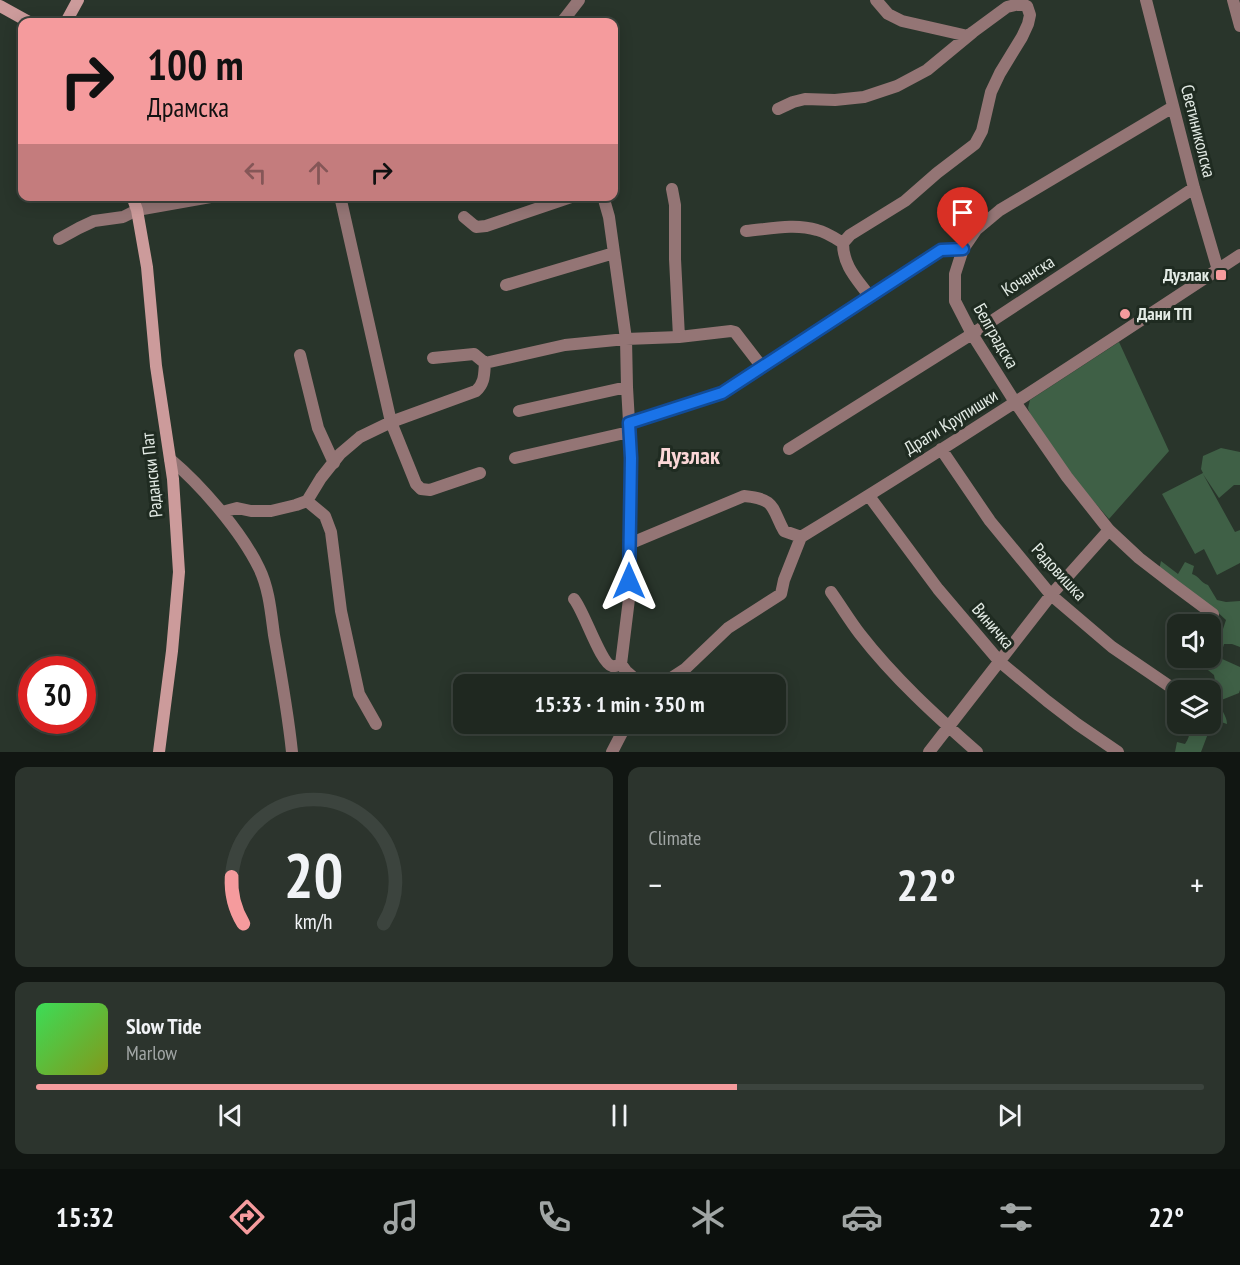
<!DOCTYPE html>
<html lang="en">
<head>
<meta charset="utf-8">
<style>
  body { margin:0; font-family:"PT Sans Narrow",sans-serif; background:#2c342d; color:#f1f3f6; height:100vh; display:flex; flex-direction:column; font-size:22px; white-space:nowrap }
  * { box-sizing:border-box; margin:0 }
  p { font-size:20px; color:#a1a6a5 }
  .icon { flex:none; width:33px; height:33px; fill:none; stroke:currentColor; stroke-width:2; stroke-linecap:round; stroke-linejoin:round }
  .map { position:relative; height:752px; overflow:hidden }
  .drawer { display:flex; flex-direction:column; gap:15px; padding:15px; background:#111612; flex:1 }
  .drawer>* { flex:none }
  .banner { position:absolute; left:18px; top:18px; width:600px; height:183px; border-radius:12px; box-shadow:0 3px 15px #0003,0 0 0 2px #3c443e; background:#f59b9d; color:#111; overflow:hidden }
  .controls { position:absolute; left:1167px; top:614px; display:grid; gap:12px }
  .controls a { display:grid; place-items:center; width:54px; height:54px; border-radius:12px; background:#1f2820; box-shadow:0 3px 15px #0003,0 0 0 2px #3c443e; font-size:30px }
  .speed { position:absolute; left:18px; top:656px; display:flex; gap:12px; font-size:30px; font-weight:700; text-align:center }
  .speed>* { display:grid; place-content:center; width:78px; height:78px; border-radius:50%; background:#1f2820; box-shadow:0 3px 15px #0003,0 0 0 2px #3c443e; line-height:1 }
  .speed .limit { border:9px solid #d22; background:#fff; color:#111 }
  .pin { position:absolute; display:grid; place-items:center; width:51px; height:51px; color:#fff; margin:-62px -26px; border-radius:50% 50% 50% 0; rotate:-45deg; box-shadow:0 0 6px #0007 }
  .pin .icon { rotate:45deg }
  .me { position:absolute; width:66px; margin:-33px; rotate:0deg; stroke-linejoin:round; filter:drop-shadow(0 0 4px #0008) }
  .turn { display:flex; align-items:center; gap:21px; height:126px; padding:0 30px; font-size:27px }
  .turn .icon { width:78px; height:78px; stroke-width:2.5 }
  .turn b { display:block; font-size:42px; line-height:51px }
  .lanes { display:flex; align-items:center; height:57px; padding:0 30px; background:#0003; justify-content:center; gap:30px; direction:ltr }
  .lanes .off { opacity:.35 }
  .big { font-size:45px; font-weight:700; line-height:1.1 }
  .drawer .card { flex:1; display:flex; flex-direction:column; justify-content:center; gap:9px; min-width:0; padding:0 21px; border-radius:12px; background:#2c342d }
  .drawer .dial { align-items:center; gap:0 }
  .dial svg { height:156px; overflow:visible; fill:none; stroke:#3c443e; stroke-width:7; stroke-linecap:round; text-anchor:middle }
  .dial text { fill:#f1f3f6; stroke:none }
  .song { display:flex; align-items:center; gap:18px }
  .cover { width:72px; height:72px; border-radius:9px; background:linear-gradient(135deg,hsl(130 70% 55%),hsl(70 70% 35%)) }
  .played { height:6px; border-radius:3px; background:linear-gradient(90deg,#f59b9d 60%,#3c443e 60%) }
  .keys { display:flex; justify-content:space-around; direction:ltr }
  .heat { display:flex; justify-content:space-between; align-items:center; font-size:33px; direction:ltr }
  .drawer .tiles { flex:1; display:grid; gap:15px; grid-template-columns:1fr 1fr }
  .card:last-child { grid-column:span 2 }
  .trip { position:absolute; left:453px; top:674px; width:333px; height:60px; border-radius:12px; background:#1f2820; box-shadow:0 3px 15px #0003,0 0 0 2px #3c443e; font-weight:700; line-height:60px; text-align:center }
  .menu { display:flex; height:96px; justify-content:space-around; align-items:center; background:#0c100d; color:#a1a6a5 }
  .menu .icon { width:42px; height:42px }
  .menu .active { color:#f59b9d }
  .menu b { font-size:27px; color:#f1f3f6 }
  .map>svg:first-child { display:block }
  .green { fill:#3f6046 }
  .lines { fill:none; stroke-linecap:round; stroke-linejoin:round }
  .street { stroke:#947575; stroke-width:12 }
  .secondary { stroke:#cc9b9b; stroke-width:12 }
  .route-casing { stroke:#114b97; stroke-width:15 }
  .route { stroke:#1a73e8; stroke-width:10 }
  .poi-dot { fill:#f59b9d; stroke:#1f2b21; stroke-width:2 }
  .labels { text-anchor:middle; stroke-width:6; stroke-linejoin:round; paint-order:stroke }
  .street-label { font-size:18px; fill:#e3ebe5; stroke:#1f2b21 }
  .poi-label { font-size:18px; font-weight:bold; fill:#e3ebe5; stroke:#1f2b21; text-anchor:end }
  .district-label { font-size:24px; font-weight:bold; fill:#fbd7d7; stroke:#1f2b21 }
</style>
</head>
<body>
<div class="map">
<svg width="1240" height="752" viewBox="0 0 1240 752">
  <rect width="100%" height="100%" fill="#29352b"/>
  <!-- green -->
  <path class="green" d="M1119,342L1169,451L1109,519L1070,474L1031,417L1028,408L1030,400Z
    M1221,448L1240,452V485H1234L1219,498L1203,474L1235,532L1240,530V563L1217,575L1204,549L1195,554L1162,494L1203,473L1201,469L1203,456Z
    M1161,561L1178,574L1185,562L1194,566L1192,574C1199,576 1201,583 1208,585L1217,600L1226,602L1240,601V647L1232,644H1224L1220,658L1240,667V690L1239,693L1219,701C1220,710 1227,715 1227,724L1221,722L1213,718V726L1209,731L1201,752H1175L1177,742L1185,744C1192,734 1188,730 1192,723H1210L1211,694L1216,686L1214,675L1202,665L1198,657H1210L1211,637L1222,632L1226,620L1213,608L1159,570Z"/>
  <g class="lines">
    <!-- street -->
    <path class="street" d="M876,0L888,14L902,21L968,36
      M1146,0L1194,188L1218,270
      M1233,0L1240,26
      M562,22L579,0
      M1173,107L1000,210L976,230L963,249L955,274V301L972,334L1015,402L1067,477L1109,530L1139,558L1174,585L1213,614
      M778,109L793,102L805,99L835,100L864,97L897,86L927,70L973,32L1007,7L1019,4L1027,6L1030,15L1028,24L1022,37L1000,73L991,92L982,131L975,144L937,173L905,201L850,235L843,243C843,266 857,279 870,297
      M672,189L675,205V259L679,337
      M340,196L391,422L416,484L421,489L430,490L480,473
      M464,217L476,227L486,226L574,196
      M746,231C769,229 795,223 817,230C826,232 835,238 843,243
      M59,239L79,228L94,221L123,217L137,210L216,196
      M506,285L614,253
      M300,355L318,428L334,463
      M433,358L474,354L485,363L565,345L626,339L679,337L731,331L735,332L762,367
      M519,411L627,387
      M629,423L722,393L941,250L963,249
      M789,449L972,334L1194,188
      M941,449L990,521L1051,595L1112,647L1178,692
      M515,458L629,432
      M170,459C201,485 241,531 259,568C269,588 271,613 274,635C281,674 288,713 292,752
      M869,496L938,589L1000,662L1047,701L1077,724L1118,752
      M307,501L321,478L340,454L360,437L391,422L476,391C485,383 484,374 485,363
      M222,512L237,508L251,511H271L296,505L307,501L325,516L331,532L341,611L359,694L376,724
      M801,537C949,447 1094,351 1240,255
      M629,544L744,496C776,499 771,507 784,531L801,537
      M831,592C841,606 850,621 860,634C894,678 936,716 977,752
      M574,599C584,611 601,664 612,666C615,667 618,665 621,664L629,599L631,457L627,387L626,339L609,217L603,196
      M621,664L626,671L641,684
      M662,684L685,669L728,628L781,594L784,580L801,537
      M612,752L627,723
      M929,752L1051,595L1109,530"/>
    <!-- secondary -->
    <path class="secondary" d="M0,6L29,22
      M66,22L78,0
      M132,196L137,210L147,267L156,366L173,479L179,572L172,651L159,752"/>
  </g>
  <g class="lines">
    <!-- route casing -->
    <g class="route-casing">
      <path id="route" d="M629,581L631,458L629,423L722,393L941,250L963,249"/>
    </g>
    <!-- route -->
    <use href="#route" class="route"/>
  </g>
  <!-- markers -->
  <g class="poi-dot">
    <rect x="1215" y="269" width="12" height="12" rx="3"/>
    <circle cx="1125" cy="314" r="6"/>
  </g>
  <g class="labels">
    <!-- street labels -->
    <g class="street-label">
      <text transform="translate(1198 131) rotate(76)" y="6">Светиниколска</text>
      <text transform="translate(1028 276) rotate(-33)" y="6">Кочанска</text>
      <text transform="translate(996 336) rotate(60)" y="6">Белградска</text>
      <text transform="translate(951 422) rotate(-32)" y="6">Драги Крупишки</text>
      <text transform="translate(152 475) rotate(-96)" y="6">Радански Пат</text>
      <text transform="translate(1059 572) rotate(47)" y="6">Радовишка</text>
      <text transform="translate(993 626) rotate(49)" y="6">Виничка</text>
    </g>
    <!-- poi labels -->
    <g class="poi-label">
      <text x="1209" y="281">Дузлак</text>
      <text x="1137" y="320" text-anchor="start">Дани ТП</text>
    </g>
    <!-- district labels -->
    <g class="district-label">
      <text x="689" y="464">Дузлак</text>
    </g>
  </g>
</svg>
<div class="controls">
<a><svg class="icon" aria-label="sound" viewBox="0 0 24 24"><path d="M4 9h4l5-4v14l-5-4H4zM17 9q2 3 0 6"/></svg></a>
<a><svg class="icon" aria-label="layers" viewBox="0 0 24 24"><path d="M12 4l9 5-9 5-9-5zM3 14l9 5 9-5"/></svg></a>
</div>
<div class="speed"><div class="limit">30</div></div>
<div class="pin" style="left:963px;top:249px;background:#d93025"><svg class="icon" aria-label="arrive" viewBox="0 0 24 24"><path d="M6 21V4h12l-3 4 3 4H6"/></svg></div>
<svg class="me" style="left:629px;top:581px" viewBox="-20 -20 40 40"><path d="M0-17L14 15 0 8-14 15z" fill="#1a73e8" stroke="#fff" stroke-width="4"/></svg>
<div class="trip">15:33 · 1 min · 350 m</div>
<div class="banner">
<div class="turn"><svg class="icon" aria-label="right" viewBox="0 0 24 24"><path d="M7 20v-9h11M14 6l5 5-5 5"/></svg><div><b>100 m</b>Драмска</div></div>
<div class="lanes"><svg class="icon off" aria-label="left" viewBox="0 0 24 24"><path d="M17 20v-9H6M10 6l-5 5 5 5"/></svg><svg class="icon off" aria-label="ahead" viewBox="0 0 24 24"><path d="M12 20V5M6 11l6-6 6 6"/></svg><svg class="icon" aria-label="right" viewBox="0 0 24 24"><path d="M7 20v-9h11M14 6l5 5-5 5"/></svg></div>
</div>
</div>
<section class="drawer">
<div class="tiles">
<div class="card dial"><svg viewBox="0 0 100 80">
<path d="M14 69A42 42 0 1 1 86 69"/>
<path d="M14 69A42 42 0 0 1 8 45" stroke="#f59b9d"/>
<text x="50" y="56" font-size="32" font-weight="700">20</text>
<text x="50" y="72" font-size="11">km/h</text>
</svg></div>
<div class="card"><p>Climate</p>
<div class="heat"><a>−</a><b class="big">22°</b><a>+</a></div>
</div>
<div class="card">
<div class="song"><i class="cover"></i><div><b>Slow Tide</b><p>Marlow</p></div></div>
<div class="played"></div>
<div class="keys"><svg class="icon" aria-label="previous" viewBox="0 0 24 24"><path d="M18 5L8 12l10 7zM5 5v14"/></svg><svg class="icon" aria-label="pause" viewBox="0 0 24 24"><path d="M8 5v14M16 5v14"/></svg><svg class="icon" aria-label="next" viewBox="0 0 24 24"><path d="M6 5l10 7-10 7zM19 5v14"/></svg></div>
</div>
</div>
</section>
<nav class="menu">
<b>15:32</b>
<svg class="icon active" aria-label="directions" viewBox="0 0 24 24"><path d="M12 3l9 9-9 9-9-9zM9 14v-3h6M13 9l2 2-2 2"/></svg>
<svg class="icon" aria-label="music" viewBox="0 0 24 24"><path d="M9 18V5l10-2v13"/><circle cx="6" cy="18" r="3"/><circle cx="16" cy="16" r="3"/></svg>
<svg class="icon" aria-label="phone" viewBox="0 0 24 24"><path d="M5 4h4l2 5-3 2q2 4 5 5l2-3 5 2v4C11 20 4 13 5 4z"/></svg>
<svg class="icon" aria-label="climate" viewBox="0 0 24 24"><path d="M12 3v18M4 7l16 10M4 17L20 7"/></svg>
<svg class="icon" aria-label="car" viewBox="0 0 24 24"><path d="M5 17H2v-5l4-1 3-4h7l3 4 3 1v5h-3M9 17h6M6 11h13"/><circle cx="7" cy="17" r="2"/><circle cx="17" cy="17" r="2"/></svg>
<svg class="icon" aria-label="filters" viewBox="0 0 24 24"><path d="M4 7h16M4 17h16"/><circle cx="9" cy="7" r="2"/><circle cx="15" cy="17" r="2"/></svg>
<b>22°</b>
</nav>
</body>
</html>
